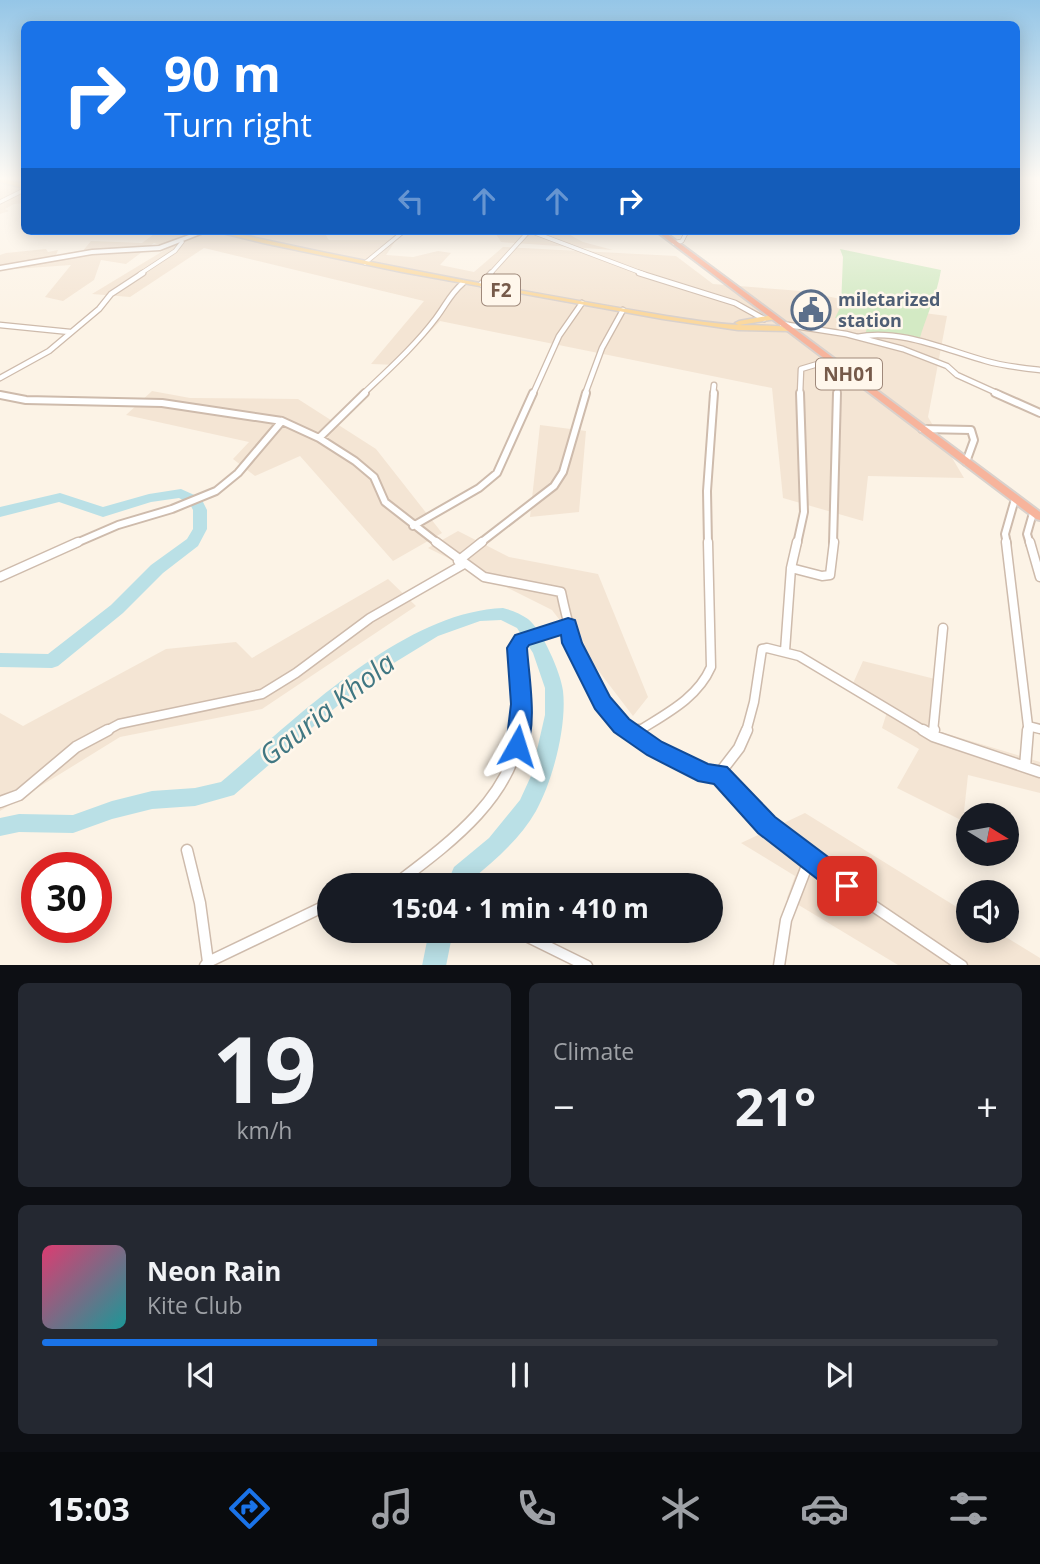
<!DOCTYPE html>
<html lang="en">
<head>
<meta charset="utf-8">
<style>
  body { margin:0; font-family:"Open Sans",sans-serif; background:#242831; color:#f1f3f6; height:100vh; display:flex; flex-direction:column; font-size:26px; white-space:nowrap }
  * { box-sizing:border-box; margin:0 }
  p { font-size:23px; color:#9ea1a6 }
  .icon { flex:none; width:38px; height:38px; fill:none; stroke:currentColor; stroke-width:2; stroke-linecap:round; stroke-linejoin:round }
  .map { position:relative; height:965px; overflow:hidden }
  .panel { display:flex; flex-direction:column; gap:18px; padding:18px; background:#0d0f14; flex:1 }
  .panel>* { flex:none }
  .banner { position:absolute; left:21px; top:21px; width:999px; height:214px; border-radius:10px; box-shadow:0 4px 18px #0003; background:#1a73e8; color:#fff; overflow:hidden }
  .needle { width:46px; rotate:101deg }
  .buttons { position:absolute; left:956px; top:803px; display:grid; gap:14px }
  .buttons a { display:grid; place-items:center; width:63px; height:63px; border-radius:50%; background:#171b24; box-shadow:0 4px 18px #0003; font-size:35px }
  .speed { position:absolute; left:21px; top:852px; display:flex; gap:14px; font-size:35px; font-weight:700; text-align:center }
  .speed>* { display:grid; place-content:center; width:91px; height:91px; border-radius:50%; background:#171b24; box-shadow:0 4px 18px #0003; line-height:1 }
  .speed .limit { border:10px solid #d22; background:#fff; color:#111 }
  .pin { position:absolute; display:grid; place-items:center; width:60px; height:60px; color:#fff; margin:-30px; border-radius:14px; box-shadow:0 4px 10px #0006 }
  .me { position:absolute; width:77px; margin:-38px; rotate:6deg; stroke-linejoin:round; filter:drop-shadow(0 0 5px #0008) }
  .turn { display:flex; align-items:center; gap:24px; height:147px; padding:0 28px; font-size:32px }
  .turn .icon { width:91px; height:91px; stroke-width:2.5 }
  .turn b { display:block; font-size:49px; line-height:60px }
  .lanes { display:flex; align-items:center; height:66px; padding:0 28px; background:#0003; justify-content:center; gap:35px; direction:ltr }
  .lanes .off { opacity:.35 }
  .big { font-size:52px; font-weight:700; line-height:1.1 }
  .panel .card { flex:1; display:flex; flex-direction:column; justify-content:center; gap:10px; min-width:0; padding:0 24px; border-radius:10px; background:#242831 }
  .panel .dial { align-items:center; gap:0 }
  .dial b { font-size:91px; line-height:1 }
  .song { display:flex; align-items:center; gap:21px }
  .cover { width:84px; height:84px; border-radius:10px; background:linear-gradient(135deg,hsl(340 70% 55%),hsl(180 70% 35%)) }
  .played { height:7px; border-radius:4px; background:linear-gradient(90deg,#1a73e8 35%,#363941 35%) }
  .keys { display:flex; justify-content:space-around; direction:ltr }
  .heat { display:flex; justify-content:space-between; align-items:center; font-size:38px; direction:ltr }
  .panel .tiles { flex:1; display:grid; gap:18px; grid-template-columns:1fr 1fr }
  .card:last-child { grid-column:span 2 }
  .trip { position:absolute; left:317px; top:873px; width:406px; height:70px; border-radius:35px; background:#171b24; box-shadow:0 4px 18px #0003; font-weight:700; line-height:70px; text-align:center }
  .tabs { display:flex; height:112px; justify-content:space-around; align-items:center; background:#090b0e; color:#9ea1a6 }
  .tabs .icon { width:49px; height:49px }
  .tabs .selected { color:#1a73e8 }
  .tabs b { font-size:32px; color:#f1f3f6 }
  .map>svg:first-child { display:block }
  .residential { fill:#f4e5d4 }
  .green { fill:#d3eac4 }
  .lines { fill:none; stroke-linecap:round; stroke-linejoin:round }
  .river { fill:#bae0e6; fill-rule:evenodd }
  .street-far4-casing { stroke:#cebbac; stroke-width:5 }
  .street-far3-casing { stroke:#cebbac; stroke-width:7 }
  .street-far2-casing { stroke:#cebbac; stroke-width:10 }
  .street-far1-casing { stroke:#cebbac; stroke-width:11 }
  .street-casing { stroke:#cebbac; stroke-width:13 }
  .secondary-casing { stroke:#d3bdac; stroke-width:3 }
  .primary-casing { stroke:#d9d1cc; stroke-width:3 }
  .highway-casing { stroke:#d9d1cc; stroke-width:4 }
  .street-far4 { stroke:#fff; stroke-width:3.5 }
  .street-far3 { stroke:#fff; stroke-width:4.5 }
  .street-far2 { stroke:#fff; stroke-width:6 }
  .street-far1 { stroke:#fff; stroke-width:8 }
  .street { stroke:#fff; stroke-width:10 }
  .secondary { fill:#fff; fill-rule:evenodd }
  .primary { fill:#fbd89e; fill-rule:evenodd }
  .highway { fill:#f7b49c; fill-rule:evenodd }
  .route { fill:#1a73e8; stroke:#114b97; stroke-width:2 }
  .labels { text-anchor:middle; stroke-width:5; stroke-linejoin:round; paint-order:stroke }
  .far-service-label { font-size:18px; font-weight:bold; fill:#4e5e75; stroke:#fff7ec; text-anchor:start }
  .shield { fill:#fff7ec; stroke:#9f897b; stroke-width:2 }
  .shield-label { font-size:19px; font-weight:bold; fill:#765a4a }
  .near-water-label { font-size:28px; font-style:italic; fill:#417782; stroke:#fff7ec }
</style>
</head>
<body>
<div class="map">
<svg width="1040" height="966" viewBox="0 0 1040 966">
  <rect width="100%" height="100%" fill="#fcf3e6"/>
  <!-- residential -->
  <path class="residential" d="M0,178H24V203L14,204L5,209L9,211L0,214Z
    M141,231H323L329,240H396L386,255L413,257L438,251L451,253L440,265L474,272L503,247L676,256L713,284L801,291L886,308L947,316L928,417L964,478L868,476L863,521L783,498L772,388L440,321L398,365L371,364L424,301L204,248L130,297L92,294L168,248L154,243L126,264L101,260L94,280L63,301L45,297L71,265L0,270V255L6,253L46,249L48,252L58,250L56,255L82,252L91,241L142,243L154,234Z
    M494,231H563L583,242L613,250L501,242Z
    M152,391L190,398L298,399L376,449L442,533L393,561L300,456L255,476L233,459L249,442L126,415Z
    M540,425L586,431L579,512L530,517Z
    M458,531L509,557L598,574L648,697L633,716L552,610L428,548Z
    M388,579L416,606L262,709L120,737L0,811V713L23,726L166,649L236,642L252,658Z
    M863,661L939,680L931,729L1040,762V793L968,775L963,821L897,788L919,749L882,728L887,712L850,690Z
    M805,813L968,914V931H996L1040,958V965H898L787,898L795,876L741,843Z"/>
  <!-- green -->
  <path class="green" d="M840,249L941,270C937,295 926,316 919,341L865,334L869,323L854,317L835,318L841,306L843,257Z"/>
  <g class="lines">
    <!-- river -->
    <path class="river" d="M181,489L201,498L207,510V529L198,546L163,573L123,613L58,666L52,668L0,667V653L48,654L111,605L151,565L187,539L193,529V510L190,504L179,498L151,502L103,517L59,502L0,517V507L60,493L103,507L149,494Z
      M503,608C511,610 521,614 528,619C542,630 561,673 563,691C567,726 553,780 536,811C520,839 495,860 470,881L468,886H446L454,867L489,838L520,800L531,776L545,715V688L533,653L517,628L501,620L480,621L438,636L371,677L234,795L195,806L152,809L112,819L73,833L19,832L0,836V818L19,814L73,815L112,801L152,791L195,788L221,782C296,719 402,612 503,608Z
      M429,931H453L446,966H422Z"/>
    <!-- street-far4 casing -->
    <g class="street-far4-casing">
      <path id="street-far4" d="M0,202L24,190
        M530,231L644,274
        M674,243L682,241L686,233
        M365,263L404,231
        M140,274L175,251L182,242
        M490,274L529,231"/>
    </g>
    <!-- street-far3 casing -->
    <g class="street-far3-casing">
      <path id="street-far3" d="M639,273L735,303L764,319
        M481,284L491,273
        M782,324L846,334L903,349L947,366L957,375L999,394
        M0,325L70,332
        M857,337C899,328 946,350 986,361C1003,366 1022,368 1040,370
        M0,378L49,351L99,309L111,294L143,273
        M363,394C388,370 415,346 436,318C446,305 450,294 463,283
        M533,394L559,336L582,303
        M585,394L602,348L623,310
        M713,394L714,385
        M800,394L801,369L831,360
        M837,394C837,378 856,376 866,367"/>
    </g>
    <!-- street-far2 casing -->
    <g class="street-far2-casing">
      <path id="street-far2" d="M995,393L1040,413
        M0,395L26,400L162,403L282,421L319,438L355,461L374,477L385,502L439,544
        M922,429L971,430L974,440L966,462
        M319,438L365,393
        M413,526L479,488L497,473L533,393
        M74,544L118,525L172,509L216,491L238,473L282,421
        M479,544L554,486L563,472L586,393
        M708,544L707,491L714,393
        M797,544L804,512L800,393
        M833,544L837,393
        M1007,544L1005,534L1015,499
        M1030,544L1027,534L1033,513"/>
    </g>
    <!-- street-far1 casing -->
    <g class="street-far1-casing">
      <path id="street-far1" d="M436,542L484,577L561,592C573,649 586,692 632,732
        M1006,542L1028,726
        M1030,542L1040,577
        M458,561L482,542
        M791,568L822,576L830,575L834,542
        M0,577L78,542
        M785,651L791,568L797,542
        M104,732L119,724L262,694L296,673L370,618L464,564
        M519,732C520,720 522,708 521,697C519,677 513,659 522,640L568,625
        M637,732C665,714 697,699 711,667L708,542
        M746,732L754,702L762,649L767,648L799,656L926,732
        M933,732L943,628
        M1028,732V726L1040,729"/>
    </g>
    <!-- street casing -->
    <g class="street-casing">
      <path id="street" d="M630,730L669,756L699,770L719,774L767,825L866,901L962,966
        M923,730L933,736L1040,772
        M633,734L639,730
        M933,736L934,730
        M1025,767L1028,730
        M719,774L739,748L747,730
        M0,802L19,795L76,747L108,730
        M187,850L200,903L208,962
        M393,886C444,847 512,800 520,730
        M516,931L587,966
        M205,966L208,962L329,904
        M779,966L786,920L810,858"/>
    </g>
    <!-- secondary casing -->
    <g class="secondary-casing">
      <path id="secondary" d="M200,231H208L160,250L92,254L0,270V266L92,250L159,246Z"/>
    </g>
    <!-- primary casing -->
    <g class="primary-casing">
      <path id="primary" d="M0,178L24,184V188L0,182Z
        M214,231H225C371,264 518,291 666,316C691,320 715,324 740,325C753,326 783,324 793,329L789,331L738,330L663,319L402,272L263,243Z
        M773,315H776V319L739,325L735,323L739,321Z"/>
    </g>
    <!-- highway casing -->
    <g class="highway-casing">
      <path id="highway" d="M656,231H663L1040,512V520L1036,519Z"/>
    </g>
    <!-- street-far4 -->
    <use href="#street-far4" class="street-far4"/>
    <!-- street-far3 -->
    <use href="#street-far3" class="street-far3"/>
    <!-- street-far2 -->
    <use href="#street-far2" class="street-far2"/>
    <!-- street-far1 -->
    <use href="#street-far1" class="street-far1"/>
    <!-- street -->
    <use href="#street" class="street"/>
    <!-- secondary -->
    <use href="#secondary" class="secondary"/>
    <!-- primary -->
    <use href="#primary" class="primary"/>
    <!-- highway -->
    <use href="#highway" class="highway"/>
  </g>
  <!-- sky -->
  <linearGradient id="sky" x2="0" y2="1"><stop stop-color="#95c6e7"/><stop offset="0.57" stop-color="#fefaf4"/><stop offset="1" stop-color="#fefaf4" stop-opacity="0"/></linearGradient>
  <rect width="1040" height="313" fill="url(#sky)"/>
  <!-- route -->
  <path class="route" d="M568,618L575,620L582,643L610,697L629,719L662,742L708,764L727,767L775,817L856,878L860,886L856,895L847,898L838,895L758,833L714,784L698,781L647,755L614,732L595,709L562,643L561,635L529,645L527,648C529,678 538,725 525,752L517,755L510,752L506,746L511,704L507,648L515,635Z"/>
  <!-- icons -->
  <defs>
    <g id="civic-ring" transform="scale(2.0125)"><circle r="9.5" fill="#fff7ec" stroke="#5c6f8a" stroke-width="1.5"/><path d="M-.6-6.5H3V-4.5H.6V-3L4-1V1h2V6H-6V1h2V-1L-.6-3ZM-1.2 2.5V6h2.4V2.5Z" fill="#5c6f8a"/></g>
  </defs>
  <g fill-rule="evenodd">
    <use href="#civic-ring" x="811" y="310"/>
  </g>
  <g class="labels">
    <!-- far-service labels -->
    <g class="far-service-label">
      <text x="838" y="306">miletarized<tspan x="838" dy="21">station</tspan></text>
    </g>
    <!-- shield labels -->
    <g class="shield">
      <rect x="482" y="274.5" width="38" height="31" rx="5"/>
      <rect x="816" y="358.5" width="66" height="31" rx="5"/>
    </g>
    <g class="shield-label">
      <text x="501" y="297">F2</text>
      <text x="849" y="381">NH01</text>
    </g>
    <!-- near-water labels -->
    <g class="near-water-label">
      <text transform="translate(327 709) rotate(-38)" y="10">Gauria Khola</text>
    </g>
  </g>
</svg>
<div class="buttons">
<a><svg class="needle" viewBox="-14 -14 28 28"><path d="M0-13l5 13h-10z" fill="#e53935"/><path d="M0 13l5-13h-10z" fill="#9ea1a6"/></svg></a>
<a><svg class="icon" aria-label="sound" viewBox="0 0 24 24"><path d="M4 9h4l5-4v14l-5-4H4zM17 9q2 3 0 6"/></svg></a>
</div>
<div class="speed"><div class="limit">30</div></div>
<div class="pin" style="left:847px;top:886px;background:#d93025"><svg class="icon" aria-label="arrive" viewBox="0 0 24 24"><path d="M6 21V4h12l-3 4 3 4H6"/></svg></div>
<svg class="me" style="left:517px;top:746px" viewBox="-20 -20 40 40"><path d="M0-17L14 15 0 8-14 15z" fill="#1a73e8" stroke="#fff" stroke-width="4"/></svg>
<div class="trip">15:04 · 1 min · 410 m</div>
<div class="banner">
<div class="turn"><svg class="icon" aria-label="right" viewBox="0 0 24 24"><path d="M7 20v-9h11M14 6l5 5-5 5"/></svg><div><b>90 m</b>Turn right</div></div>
<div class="lanes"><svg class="icon off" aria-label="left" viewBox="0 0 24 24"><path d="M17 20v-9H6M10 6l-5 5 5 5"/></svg><svg class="icon off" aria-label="ahead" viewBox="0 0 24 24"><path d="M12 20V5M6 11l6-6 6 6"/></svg><svg class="icon off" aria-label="ahead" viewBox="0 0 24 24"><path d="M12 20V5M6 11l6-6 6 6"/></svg><svg class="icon" aria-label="right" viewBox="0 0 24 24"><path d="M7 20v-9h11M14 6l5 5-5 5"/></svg></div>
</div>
</div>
<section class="panel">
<div class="tiles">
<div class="card dial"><b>19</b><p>km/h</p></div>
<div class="card"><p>Climate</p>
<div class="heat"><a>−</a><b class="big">21°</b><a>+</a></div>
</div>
<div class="card">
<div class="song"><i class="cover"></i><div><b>Neon Rain</b><p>Kite Club</p></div></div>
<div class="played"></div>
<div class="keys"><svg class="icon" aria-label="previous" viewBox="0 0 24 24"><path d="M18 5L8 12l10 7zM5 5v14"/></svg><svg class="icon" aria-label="pause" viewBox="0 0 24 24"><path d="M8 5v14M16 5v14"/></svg><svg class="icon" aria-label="next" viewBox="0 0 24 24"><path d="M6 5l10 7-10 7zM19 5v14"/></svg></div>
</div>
</div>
</section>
<nav class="tabs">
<b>15:03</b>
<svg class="icon selected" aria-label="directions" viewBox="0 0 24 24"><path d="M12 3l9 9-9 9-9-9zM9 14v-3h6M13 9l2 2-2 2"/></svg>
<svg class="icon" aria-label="music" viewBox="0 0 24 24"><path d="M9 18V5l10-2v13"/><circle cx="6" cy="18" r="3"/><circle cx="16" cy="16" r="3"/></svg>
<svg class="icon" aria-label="phone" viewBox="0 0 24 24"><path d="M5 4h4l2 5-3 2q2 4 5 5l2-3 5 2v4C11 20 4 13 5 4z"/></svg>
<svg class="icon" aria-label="climate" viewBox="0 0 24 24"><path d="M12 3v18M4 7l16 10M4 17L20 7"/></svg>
<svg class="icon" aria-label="car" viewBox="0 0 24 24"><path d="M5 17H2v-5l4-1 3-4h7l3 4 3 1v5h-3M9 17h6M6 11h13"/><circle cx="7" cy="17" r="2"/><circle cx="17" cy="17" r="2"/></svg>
<svg class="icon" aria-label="filters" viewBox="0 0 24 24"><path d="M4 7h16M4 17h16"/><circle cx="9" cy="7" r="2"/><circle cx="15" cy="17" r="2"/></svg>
</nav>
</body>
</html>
